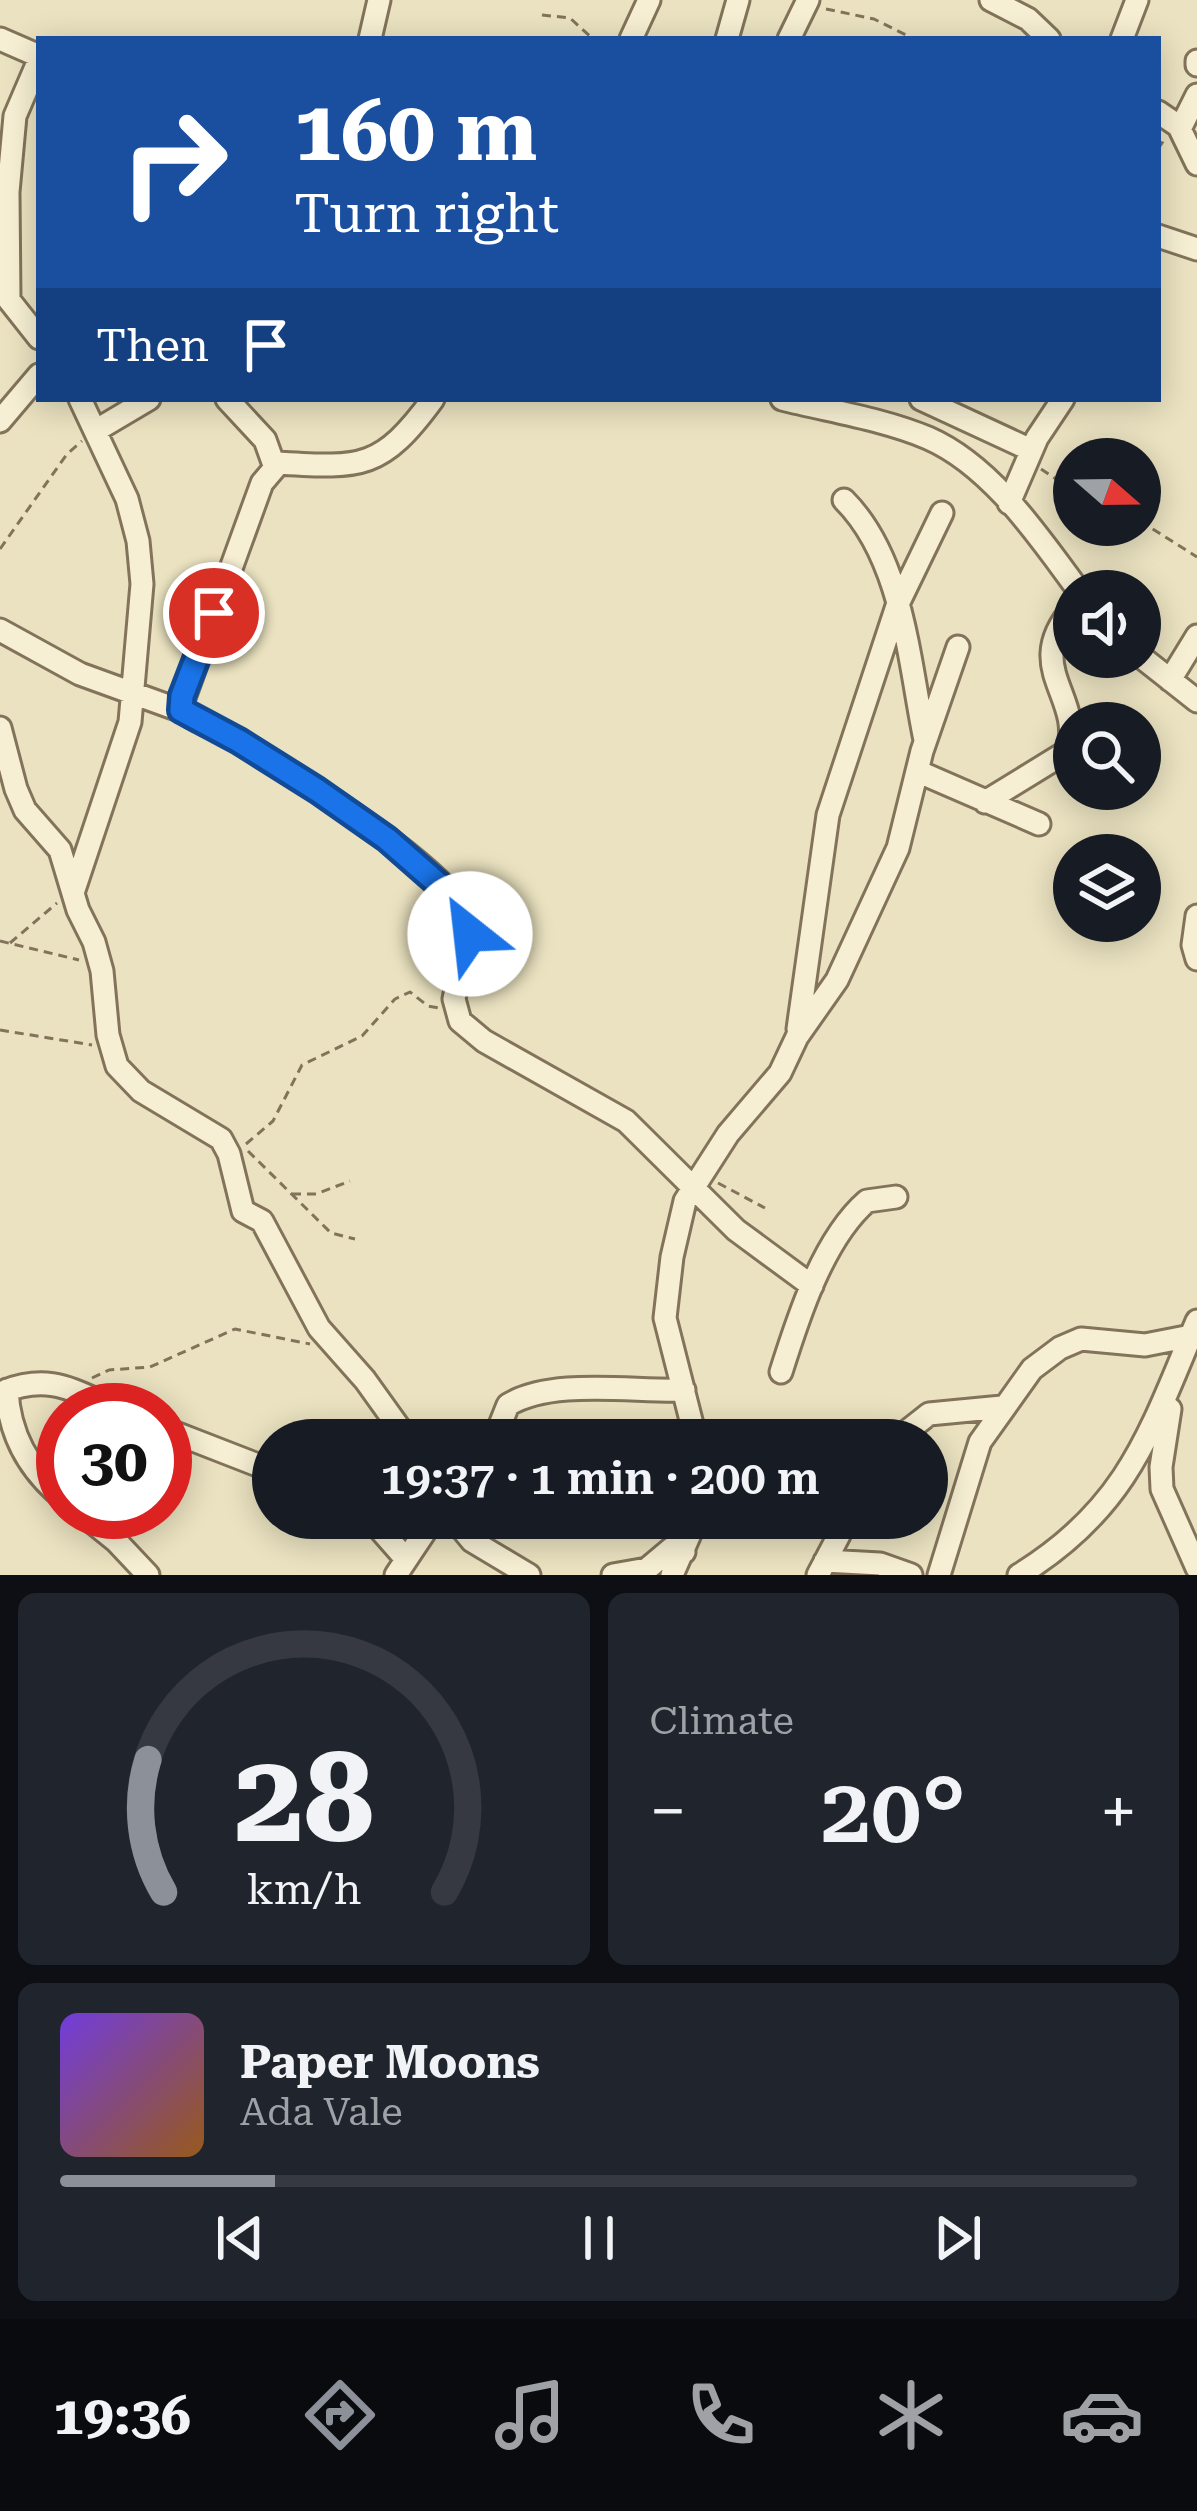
<!DOCTYPE html>
<html lang="en">
<head>
<meta charset="utf-8">
<style>
  body { margin:0; font-family:"Roboto Serif",serif; background:#20242c; color:#f1f3f6; height:100vh; display:flex; flex-direction:column; font-size:45px; white-space:nowrap }
  * { box-sizing:border-box; margin:0 }
  p { font-size:39px; color:#9ea1a6 }
  .icon { flex:none; width:66px; height:66px; fill:none; stroke:currentColor; stroke-width:2; stroke-linecap:round; stroke-linejoin:round }
  .map { position:relative; height:1575px; overflow:hidden }
  .drawer { display:flex; flex-direction:column; gap:18px; padding:18px; background:#0d0f14; flex:1 }
  .drawer>* { flex:none }
  .hud { position:absolute; left:36px; top:36px; width:1125px; height:366px; border-radius:0px; box-shadow:0 6px 30px #0003; background:#1a4fa0; color:#fff; overflow:hidden }
  .needle { width:78px; rotate:110deg }
  .fabs { position:absolute; left:1053px; top:438px; display:grid; gap:24px }
  .fabs a { display:grid; place-items:center; width:108px; height:108px; border-radius:50%; background:#171b24; box-shadow:0 6px 30px #0003; font-size:60px }
  .speed { position:absolute; left:36px; top:1383px; display:flex; gap:24px; font-size:60px; font-weight:700; text-align:center }
  .speed>* { display:grid; place-content:center; width:156px; height:156px; border-radius:50%; background:#171b24; box-shadow:0 6px 30px #0003; line-height:1 }
  .speed .limit { border:18px solid #d22; background:#fff; color:#111 }
  .pin { position:absolute; display:grid; place-items:center; width:102px; height:102px; color:#fff; margin:-51px; border:6px solid #fff; border-radius:50%; box-shadow:0 3px 12px #0007 }
  .me { position:absolute; width:132px; margin:-66px; rotate:331deg; stroke-linejoin:round; filter:drop-shadow(0 0 9px #0008) }
  .turn { display:flex; align-items:center; gap:42px; height:252px; padding:0 60px; font-size:54px }
  .turn .icon { width:156px; height:156px; stroke-width:2.5 }
  .turn b { display:block; font-size:84px; line-height:102px }
  .then { display:flex; align-items:center; height:114px; padding:0 60px; background:#0003; gap:24px; font-size:45px }
  .big { font-size:90px; font-weight:600; line-height:1.1 }
  .drawer .widget { flex:1; display:flex; flex-direction:column; justify-content:center; gap:18px; min-width:0; padding:0 42px; border-radius:18px; background:#20242c }
  .drawer .dial { align-items:center; gap:0 }
  .dial svg { height:312px; overflow:visible; fill:none; stroke:#363941; stroke-width:7; stroke-linecap:round; text-anchor:middle }
  .dial text { fill:#f1f3f6; stroke:none }
  .song { display:flex; align-items:center; gap:36px }
  .cover { width:144px; height:144px; border-radius:18px; background:linear-gradient(135deg,hsl(260 70% 55%),hsl(30 70% 35%)) }
  .played { height:12px; border-radius:6px; background:linear-gradient(90deg,#8c9099 20%,#363941 20%) }
  .keys { display:flex; justify-content:space-around; direction:ltr }
  .heat { display:flex; justify-content:space-between; align-items:center; font-size:66px; direction:ltr }
  .drawer .tiles { flex:1; display:grid; gap:18px; grid-template-columns:1fr 1fr }
  .widget:last-child { grid-column:span 2 }
  .trip { position:absolute; left:252px; top:1419px; width:696px; height:120px; border-radius:60px; background:#171b24; box-shadow:0 6px 30px #0003; font-weight:600; line-height:120px; text-align:center }
  .dock { display:flex; height:192px; justify-content:space-around; align-items:center; background:#090b0e; color:#9ea1a6 }
  .dock .icon { width:84px; height:84px }
  .dock .active { color:#8c9099 }
  .dock b { font-size:54px; color:#f1f3f6 }
  .map>svg:first-child { display:block }
  .lines { fill:none; stroke-linecap:round; stroke-linejoin:round }
  .minor-casing { stroke:#82735a; stroke-width:27 }
  .path { stroke:#82735a; stroke-width:3; stroke-dasharray:9 6; stroke-linecap:butt }
  .minor { stroke:#f6efd3; stroke-width:21 }
  .route-casing { stroke:#114b97; stroke-width:30 }
  .route { stroke:#1a73e8; stroke-width:21 }
</style>
</head>
<body>
<div class="map">
<svg width="1197" height="1575" viewBox="0 0 1197 1575">
  <rect width="100%" height="100%" fill="#eae2c0"/>
  <g class="lines">
    <!-- minor casing -->
    <g class="minor-casing">
      <path id="minor" d="M991,0L1028,19L1049,39
        M0,39L39,56
        M370,39L379,0
        M631,39L649,0
        M727,39L738,0
        M789,39L808,0
        M1122,39L1137,0
        M39,60L15,116L8,192L9,300L39,338
        M1197,61V65
        M1197,95L1180,129L1197,164
        M1158,112L1180,127
        M1158,236L1197,249
        M227,399L265,440L274,465
        M433,399C381,470 361,468 279,463L262,483L180,709C196,723 219,729 237,740C289,771 450,868 470,921L454,999L460,1021L484,1041L626,1121L736,1230L812,1286
        M782,399C829,411 883,419 928,438C992,466 1039,537 1079,591
        M921,399L1031,450
        M0,421L39,375
        M95,431L149,399
        M844,500C903,559 909,662 925,740
        M1009,503L1037,438L1063,399
        M0,630L80,674L182,711
        M1140,656L1197,701
        M1170,680L1197,636
        M0,728L16,789L25,810L60,850L78,910L94,942L102,971L108,1035L117,1066L141,1091L221,1139L229,1154L243,1211L262,1221L319,1328L365,1380L408,1440
        M917,771L1039,824
        M985,802L1068,751C1084,695 1020,668 1074,607
        M74,890L130,722L142,584L138,541L127,499L80,399
        M1197,916L1193,945L1197,959
        M798,1029L828,815L897,606L942,513
        M781,1372C798,1318 823,1239 867,1201L896,1197
        M7,1390C9,1434 29,1470 63,1498
        M0,1393C50,1372 73,1391 119,1410
        M1170,1409L1161,1467L1162,1489L1197,1568
        M165,1429L273,1471
        M494,1440L508,1405C552,1378 633,1392 684,1390
        M696,1440L665,1318L672,1257L685,1201L728,1134L780,1073L797,1037L837,980L898,848L922,751L958,647
        M896,1440L929,1414L1002,1407
        M80,1512L116,1541L148,1575
        M370,1518L406,1559
        M453,1518L472,1541L529,1575
        M825,1561L880,1564L911,1575
        M396,1575L434,1518
        M613,1575L647,1569L672,1548L684,1552
        M672,1575L697,1518
        M818,1575L848,1518
        M939,1575L980,1442L1032,1369L1060,1348L1081,1339L1145,1345L1191,1336
        M1019,1575C1128,1508 1150,1432 1197,1321"/>
    </g>
    <!-- path -->
    <path class="path" d="M826,9L874,19L914,39
      M542,15L570,18L593,39
      M1158,149L1164,140
      M1041,469L1074,491
      M1140,521L1197,557
      M0,549L67,454L82,441
      M0,941L79,960
      M10,943L57,903
      M0,1030L92,1045
      M246,1144L273,1121L302,1065L362,1036L395,999L410,992L428,1006L439,1008
      M248,1151L331,1233L355,1239
      M718,1183L765,1208
      M292,1194H316L350,1181
      M92,1378L109,1370L150,1367L235,1329L310,1344"/>
    <!-- minor -->
    <use href="#minor" class="minor"/>
  </g>
  <g class="lines">
    <!-- route casing -->
    <g class="route-casing">
      <path id="route" d="M214,613L182,696L181,710L239,741L317,790L387,839L460,903L468,916L470,934"/>
    </g>
    <!-- route -->
    <use href="#route" class="route"/>
  </g>
</svg>
<div class="fabs">
<a><svg class="needle" viewBox="-14 -14 28 28"><path d="M0-13l5 13h-10z" fill="#e53935"/><path d="M0 13l5-13h-10z" fill="#9ea1a6"/></svg></a>
<a><svg class="icon" aria-label="sound" viewBox="0 0 24 24"><path d="M4 9h4l5-4v14l-5-4H4zM17 9q2 3 0 6"/></svg></a>
<a><svg class="icon" aria-label="search" viewBox="0 0 24 24"><circle cx="10" cy="10" r="6"/><path d="M15 15l6 6"/></svg></a>
<a><svg class="icon" aria-label="layers" viewBox="0 0 24 24"><path d="M12 4l9 5-9 5-9-5zM3 14l9 5 9-5"/></svg></a>
</div>
<div class="speed"><div class="limit">30</div></div>
<div class="pin" style="left:214px;top:613px;background:#d93025"><svg class="icon" aria-label="arrive" viewBox="0 0 24 24"><path d="M6 21V4h12l-3 4 3 4H6"/></svg></div>
<svg class="me" style="left:470px;top:934px" viewBox="-20 -20 40 40"><circle r="19" fill="#fff"/><path d="M0-13L10 11 0 6-10 11z" fill="#1a73e8"/></svg>
<div class="trip">19:37 · 1 min · 200 m</div>
<div class="hud">
<div class="turn"><svg class="icon" aria-label="right" viewBox="0 0 24 24"><path d="M7 20v-9h11M14 6l5 5-5 5"/></svg><div><b>160 m</b>Turn right</div></div>
<div class="then">Then<svg class="icon" aria-label="arrive" viewBox="0 0 24 24"><path d="M6 21V4h12l-3 4 3 4H6"/></svg></div>
</div>
</div>
<section class="drawer">
<div class="tiles">
<div class="widget dial"><svg viewBox="0 0 100 80">
<path d="M14 69A42 42 0 1 1 86 69"/>
<path d="M14 69A42 42 0 0 1 10 35" stroke="#8c9099"/>
<text x="50" y="56" font-size="32" font-weight="700">28</text>
<text x="50" y="72" font-size="11">km/h</text>
</svg></div>
<div class="widget"><p>Climate</p>
<div class="heat"><a>−</a><b class="big">20°</b><a>+</a></div>
</div>
<div class="widget">
<div class="song"><i class="cover"></i><div><b>Paper Moons</b><p>Ada Vale</p></div></div>
<div class="played"></div>
<div class="keys"><svg class="icon" aria-label="previous" viewBox="0 0 24 24"><path d="M18 5L8 12l10 7zM5 5v14"/></svg><svg class="icon" aria-label="pause" viewBox="0 0 24 24"><path d="M8 5v14M16 5v14"/></svg><svg class="icon" aria-label="next" viewBox="0 0 24 24"><path d="M6 5l10 7-10 7zM19 5v14"/></svg></div>
</div>
</div>
</section>
<nav class="dock">
<b>19:36</b>
<svg class="icon active" aria-label="directions" viewBox="0 0 24 24"><path d="M12 3l9 9-9 9-9-9zM9 14v-3h6M13 9l2 2-2 2"/></svg>
<svg class="icon" aria-label="music" viewBox="0 0 24 24"><path d="M9 18V5l10-2v13"/><circle cx="6" cy="18" r="3"/><circle cx="16" cy="16" r="3"/></svg>
<svg class="icon" aria-label="phone" viewBox="0 0 24 24"><path d="M5 4h4l2 5-3 2q2 4 5 5l2-3 5 2v4C11 20 4 13 5 4z"/></svg>
<svg class="icon" aria-label="climate" viewBox="0 0 24 24"><path d="M12 3v18M4 7l16 10M4 17L20 7"/></svg>
<svg class="icon" aria-label="car" viewBox="0 0 24 24"><path d="M5 17H2v-5l4-1 3-4h7l3 4 3 1v5h-3M9 17h6M6 11h13"/><circle cx="7" cy="17" r="2"/><circle cx="17" cy="17" r="2"/></svg>
</nav>
</body>
</html>
